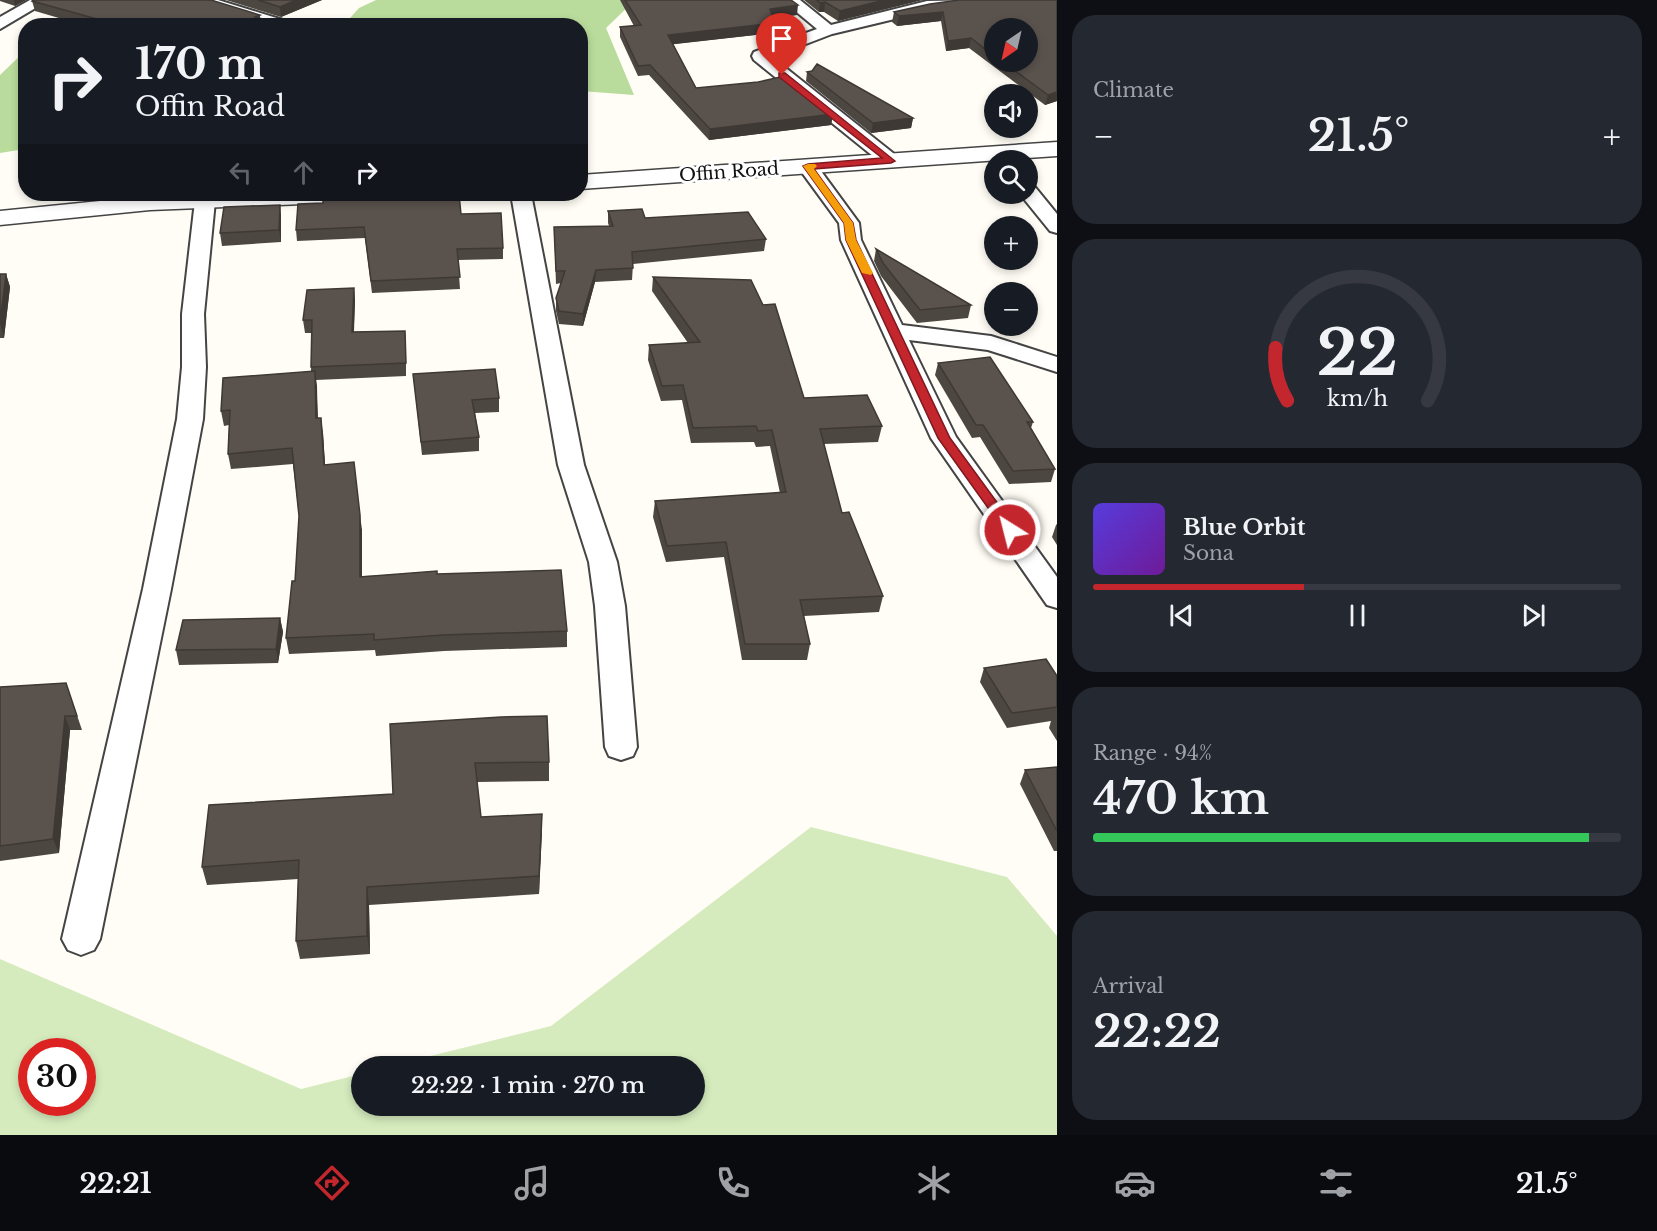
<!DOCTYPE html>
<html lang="en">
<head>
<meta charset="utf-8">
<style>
  body { margin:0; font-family:"Libre Baskerville",serif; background:#242831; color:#f1f3f6; height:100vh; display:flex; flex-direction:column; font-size:22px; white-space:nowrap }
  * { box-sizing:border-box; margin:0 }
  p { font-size:20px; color:#9ea1a6 }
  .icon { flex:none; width:33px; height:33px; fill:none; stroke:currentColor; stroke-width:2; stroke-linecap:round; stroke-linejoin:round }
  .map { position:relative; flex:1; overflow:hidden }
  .drawer { display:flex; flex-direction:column; gap:15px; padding:15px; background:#0d0f14; width:600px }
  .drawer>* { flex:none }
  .hud { position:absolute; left:18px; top:18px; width:570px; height:183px; border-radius:24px; box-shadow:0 3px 9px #0003; background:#171b24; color:#f1f3f6; overflow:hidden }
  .needle { width:39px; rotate:214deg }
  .fabs { position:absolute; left:984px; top:18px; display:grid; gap:12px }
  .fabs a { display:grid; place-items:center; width:54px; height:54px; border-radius:50%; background:#171b24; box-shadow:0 3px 9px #0003; font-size:30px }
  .speed { position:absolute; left:18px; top:1038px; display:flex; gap:12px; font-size:30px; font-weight:700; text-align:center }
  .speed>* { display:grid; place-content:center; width:78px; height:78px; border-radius:50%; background:#171b24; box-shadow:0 3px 9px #0003; line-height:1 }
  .speed .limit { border:9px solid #d22; background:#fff; color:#111 }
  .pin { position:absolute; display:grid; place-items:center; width:51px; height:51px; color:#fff; margin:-62px -26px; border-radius:50% 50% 50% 0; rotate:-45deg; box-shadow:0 0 6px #0007 }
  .pin .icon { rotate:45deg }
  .me { position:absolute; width:66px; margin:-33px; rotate:324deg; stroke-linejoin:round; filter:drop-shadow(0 0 4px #0008) }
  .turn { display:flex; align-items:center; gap:21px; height:126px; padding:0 18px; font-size:27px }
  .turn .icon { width:78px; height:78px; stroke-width:2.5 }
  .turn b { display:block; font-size:42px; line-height:51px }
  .lanes { display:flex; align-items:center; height:57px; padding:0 18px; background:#0003; justify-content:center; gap:30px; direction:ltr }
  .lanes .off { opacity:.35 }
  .big { font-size:45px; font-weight:600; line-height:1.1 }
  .drawer .widget { flex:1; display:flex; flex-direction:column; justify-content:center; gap:9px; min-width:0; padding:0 21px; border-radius:24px; background:#242831 }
  .drawer .dial { align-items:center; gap:0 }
  .dial svg { height:156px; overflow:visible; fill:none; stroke:#363941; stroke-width:7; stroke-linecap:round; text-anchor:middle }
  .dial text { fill:#f1f3f6; stroke:none }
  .song { display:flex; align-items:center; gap:18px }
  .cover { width:72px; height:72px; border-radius:9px; background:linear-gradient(135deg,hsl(250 70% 55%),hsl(280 70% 35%)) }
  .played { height:6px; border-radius:3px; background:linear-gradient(90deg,#c4262e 40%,#363941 40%) }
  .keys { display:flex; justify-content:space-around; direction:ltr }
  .heat { display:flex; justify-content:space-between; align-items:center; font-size:33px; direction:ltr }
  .charge { height:9px; border-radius:4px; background:linear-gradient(90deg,#34c759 94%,#363941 0) }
  .trip { position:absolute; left:351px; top:1056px; width:354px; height:60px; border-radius:30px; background:#171b24; box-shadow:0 3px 9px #0003; font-weight:600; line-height:60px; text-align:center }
  .dock { display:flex; height:96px; justify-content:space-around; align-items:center; background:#090b0e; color:#9ea1a6 }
  .dock .icon { width:42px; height:42px }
  .dock .on { color:#c4262e }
  .dock b { font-size:27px; color:#f1f3f6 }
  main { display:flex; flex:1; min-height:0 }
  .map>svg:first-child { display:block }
  .green { fill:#d5ebbd; fill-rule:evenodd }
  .forest { fill:#b9dc9c }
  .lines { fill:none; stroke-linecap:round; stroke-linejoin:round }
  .minor-casing { stroke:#444; stroke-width:4 }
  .tertiary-casing { stroke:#444; stroke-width:3 }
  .minor { fill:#fff; fill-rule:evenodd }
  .tertiary { fill:#fff; fill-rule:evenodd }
  .wall { fill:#4d4742; fill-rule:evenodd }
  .shaded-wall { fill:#3f3936 }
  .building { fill:#5a524d; stroke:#3f3936; stroke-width:1.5 }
  .route { fill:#c4262e; stroke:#7f191e; stroke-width:1.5 }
  .slow { fill:#f59e0b }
  .labels { text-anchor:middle; stroke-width:6; stroke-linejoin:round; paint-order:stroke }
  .far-street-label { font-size:18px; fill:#111; stroke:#fff }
</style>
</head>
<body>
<main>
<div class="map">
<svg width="1057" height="1135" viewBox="0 0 1057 1135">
  <rect width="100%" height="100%" fill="#fffdf5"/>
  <!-- green -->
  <path class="green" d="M811,827L1007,877L1057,936V1135H0V959L301,1089L361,1074L362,1106H694V1066H390L551,1026ZM32,1052H82V1102H32Z"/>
  <!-- forest -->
  <path class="forest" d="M376,0H635L606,28L634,95L581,91L580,26H343L359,8Z
    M25,51V149L0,153V75Z"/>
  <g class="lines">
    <!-- minor casing -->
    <g class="minor-casing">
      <path id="minor" d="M30,0H49L0,29V17Z
        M194,0H218L283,20L285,23L283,26H269L197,3Z
        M782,0H800L831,25L927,1L983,0L975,5L928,11L832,34L772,57L898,157L901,161L898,165H884L754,60L752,56L754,52L817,29Z
        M808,161L815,163L859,223L861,240L902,325L991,336L1057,357V372L988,350L909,340L956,437L1057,577V608L1047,605L931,438L841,240L839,223L798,167L801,163Z
        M1028,185L1035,187L1057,214V233L1050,231L1020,194H1028Z
        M511,194H531L584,465L617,562L625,606L637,747L633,756L621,760L609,756L605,747L595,606L589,562L558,465Z
        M205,195L212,197L215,201L204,314L206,367L203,419L171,589L100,939L94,950L81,955L68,950L62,939L143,589L177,419L182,367V314L195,201L198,197Z"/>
    </g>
    <!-- tertiary casing -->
    <g class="tertiary-casing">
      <path id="tertiary" d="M1057,142V156L580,189V175Z
        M214,194H390L386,199L378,201L150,210L0,225V211L150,196Z"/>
    </g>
    <!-- minor -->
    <use href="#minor" class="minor"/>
    <!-- tertiary -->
    <use href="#tertiary" class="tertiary"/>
  </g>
  <!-- wall -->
  <path class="wall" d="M0,0H26L15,6L0,1Z
    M226,0H322L281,17Z
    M620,0H791L797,15L773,18L774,33L673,44L696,88L833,114L831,125L709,140L649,75L638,76L620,37V27L634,26Z
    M804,0H922L838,21L824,12H819Z
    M1057,0V101L1045,105L969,48L946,51L941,21L897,26L892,22L894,12L1026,1ZM994,28L1028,62H994Z
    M32,1L260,15V19L282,24V26H86L35,11Z
    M807,72L913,118L911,128L871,133L806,81Z
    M323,203L461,214L503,248V259L458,260L460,289L372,293L365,238L297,241L296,230Z
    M280,205L281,217V242L222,246L220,233Z
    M608,211L766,239L764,251L633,264L632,280L595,282L583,326L559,324L556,311V298L561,283L556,284L554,227L609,226L608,223Z
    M876,249L971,305L968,318L917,323L881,276L874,261Z
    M0,274H6L10,287L4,338H0Z
    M653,277L804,398L882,426L878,442L824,444L842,513L883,596L879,612L804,616L810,644L807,660H742L724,557L666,562L653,517L655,501L780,493L770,446L756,447L754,442L691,443L682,400L661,401L648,360L649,345L688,343L652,291Z
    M354,288L355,301L354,332L405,331L406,344V376L316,380L318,418L323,433L325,465L362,530V576L437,574L567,631V647L444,651L376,656L375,650L289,654L286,638L295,581L299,516L293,464L231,469L228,454L229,425L224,426L221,411L311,371L312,333H305L303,320Z
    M938,363L1033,422L1031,428L1055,469L1051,482L1009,484L980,437L972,438L935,375Z
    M413,374L499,398V412L475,413L479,437V451L422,455Z
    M1057,524V545L1052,537L1056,525Z
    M280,618L283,632L278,663L179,665L176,650Z
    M984,668L1057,676V741L1049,728L1051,721L1007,728L980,682Z
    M66,683L82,730H70L59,853L0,861V687Z
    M501,717L549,762V781L477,782L481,817L542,814L539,894L369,905L370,954L300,959L296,941L298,879L207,885L202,867L393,794Z
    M1057,767V851H1054L1020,784L1025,770Z"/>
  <!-- shaded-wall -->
  <path class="shaded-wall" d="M14,0H26L15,6Z
    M296,0H322L281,17L280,7Z
    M885,0H922L838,21L840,11Z
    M825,2L824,12H819L820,3Z
    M798,5L797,15L768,18L770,9Z
    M943,12L941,21L897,26L899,16Z
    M775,23L774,33L667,45L668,35Z
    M971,38L969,48L946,51L948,41Z
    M1057,92V101L1045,105L1048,95Z
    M833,114L831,125L709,140L710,129Z
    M913,118L911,128L871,133L873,123Z
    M280,205L281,217V242L279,230Z
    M596,270L595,282L583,326V314Z
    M6,274L10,287L4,338L0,323Z
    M354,288L355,301L353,346L352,332Z
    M315,371L317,386L318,433L316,418Z
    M321,418L323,433L326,480L324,465Z
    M360,515L362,530V592L360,577Z
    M280,618L283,632L278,663L276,649Z
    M65,716L70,730L59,853L53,839Z
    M542,814V832L539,894V876Z
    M367,887L369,905L370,954L367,936Z"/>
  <!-- building -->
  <path class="building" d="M33,0H211L260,15L255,17L282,24L279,26H122L32,1Z
    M258,0H296L280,7Z
    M625,0H791L798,5L770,9L775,23L668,35L696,88L758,82L785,76L833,114L710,129L650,65L638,66L620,27L641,25Z
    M817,0H885L840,11L825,2L820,3Z
    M959,0H1057V92L1048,95L1003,62H1028V28H994V56L971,38L948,41L943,12L899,16L894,12L930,4Z
    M817,64L913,118L873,123L807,72L812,71Z
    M351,194H459L461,214L501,213L503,248L457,249L460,277L371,281L364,227L296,230L298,204L323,203V195Z
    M280,205L279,230L220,233L224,207Z
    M642,209L645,218L748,212L766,239L632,252L633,268L596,270L583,314L559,311L556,298L565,271H556L554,227L613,226L608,211Z
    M876,249L971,305L920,310L883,263Z
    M0,274H6L0,323Z
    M653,277L751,280L763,305L775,304L804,398L867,395L882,426L820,429L842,513L849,512L883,596L800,600L810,644H745L726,542L667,546L655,501L786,492L772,430L758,431L756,426L693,428L683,385L662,386L649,345L700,342Z
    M354,288L352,332L405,331L406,363L311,367L312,320H303L307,290Z
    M990,357L1033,422H1027L1055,469L1013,471L983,425H976L938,363Z
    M495,369L499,398L472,400L479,437L421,442L413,374Z
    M315,371L316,418H321L324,465L354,462L360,515V577L437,571V574L561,570L567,631L443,635L374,640V634L286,638L292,581H295L299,516L292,448L228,454L230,410L221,411L223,378Z
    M280,618L276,649L176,650L183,620Z
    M1046,659L1057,676V707L1012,713L984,668Z
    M66,683L77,716H65L53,839L0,846V687Z
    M547,716L549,762L475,763L481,817L542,814L539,876L367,887V936L296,941L299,860L202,867L209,805L393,794L390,724L501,717Z
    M1057,767V831L1025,770Z"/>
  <!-- route -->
  <path class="route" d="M779,73H785L895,161L891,163L814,169L853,223L856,240L950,438L1015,527L1017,530L1015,533H1006L938,438L846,240L844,223L803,166L808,164L882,158L779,77Z"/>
  <!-- slow -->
  <path class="slow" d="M815,164L817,166L814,169L853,223L856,240L873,273L871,275L862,273L846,240L844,223L803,166L808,164Z"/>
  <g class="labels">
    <!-- far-street labels -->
    <g class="far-street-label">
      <text transform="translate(729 172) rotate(-4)" y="6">Offin Road</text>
    </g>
  </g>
</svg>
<div class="fabs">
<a><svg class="needle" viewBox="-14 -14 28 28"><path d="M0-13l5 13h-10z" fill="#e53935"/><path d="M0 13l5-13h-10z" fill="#9ea1a6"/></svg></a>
<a><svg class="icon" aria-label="sound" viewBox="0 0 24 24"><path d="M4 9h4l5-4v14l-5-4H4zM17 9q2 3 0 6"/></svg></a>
<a><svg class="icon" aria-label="search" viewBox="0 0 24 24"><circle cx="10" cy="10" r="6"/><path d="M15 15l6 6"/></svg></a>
<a>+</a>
<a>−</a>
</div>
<div class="speed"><div class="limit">30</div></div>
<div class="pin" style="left:782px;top:75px;background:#d93025"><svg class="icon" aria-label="arrive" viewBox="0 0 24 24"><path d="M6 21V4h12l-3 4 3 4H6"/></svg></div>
<svg class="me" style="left:1010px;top:530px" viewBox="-20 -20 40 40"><circle r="17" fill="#c4262e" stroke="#fff" stroke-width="3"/><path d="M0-11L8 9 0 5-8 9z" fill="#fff"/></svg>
<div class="trip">22:22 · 1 min · 270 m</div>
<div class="hud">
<div class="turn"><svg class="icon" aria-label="right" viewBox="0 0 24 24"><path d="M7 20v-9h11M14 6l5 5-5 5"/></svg><div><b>170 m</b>Offin Road</div></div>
<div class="lanes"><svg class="icon off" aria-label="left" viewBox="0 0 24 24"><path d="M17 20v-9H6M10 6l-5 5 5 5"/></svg><svg class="icon off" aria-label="ahead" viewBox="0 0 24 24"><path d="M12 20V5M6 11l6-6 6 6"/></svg><svg class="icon" aria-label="right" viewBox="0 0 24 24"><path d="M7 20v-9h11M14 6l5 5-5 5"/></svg></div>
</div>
</div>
<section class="drawer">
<div class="widget"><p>Climate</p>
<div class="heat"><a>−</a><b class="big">21.5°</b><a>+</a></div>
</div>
<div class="widget dial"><svg viewBox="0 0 100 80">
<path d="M14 69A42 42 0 1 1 86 69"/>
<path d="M14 69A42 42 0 0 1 8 42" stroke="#c4262e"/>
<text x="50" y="56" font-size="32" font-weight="700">22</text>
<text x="50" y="72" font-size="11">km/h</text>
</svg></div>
<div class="widget">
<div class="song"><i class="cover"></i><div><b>Blue Orbit</b><p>Sona</p></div></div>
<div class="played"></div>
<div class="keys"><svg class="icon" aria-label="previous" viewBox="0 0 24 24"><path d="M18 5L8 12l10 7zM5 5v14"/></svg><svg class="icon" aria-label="pause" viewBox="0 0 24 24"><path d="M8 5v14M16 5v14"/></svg><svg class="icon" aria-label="next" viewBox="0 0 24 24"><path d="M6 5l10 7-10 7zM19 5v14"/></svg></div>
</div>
<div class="widget"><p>Range · 94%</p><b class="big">470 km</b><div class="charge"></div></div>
<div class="widget"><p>Arrival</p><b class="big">22:22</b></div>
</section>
</main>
<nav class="dock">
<b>22:21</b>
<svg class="icon on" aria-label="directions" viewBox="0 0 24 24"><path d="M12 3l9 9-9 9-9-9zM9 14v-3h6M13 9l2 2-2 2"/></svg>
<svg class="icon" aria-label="music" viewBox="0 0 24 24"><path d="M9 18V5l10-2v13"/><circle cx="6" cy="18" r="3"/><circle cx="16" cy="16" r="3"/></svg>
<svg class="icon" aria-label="phone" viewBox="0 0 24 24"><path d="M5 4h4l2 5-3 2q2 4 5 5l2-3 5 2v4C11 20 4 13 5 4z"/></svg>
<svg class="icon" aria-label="climate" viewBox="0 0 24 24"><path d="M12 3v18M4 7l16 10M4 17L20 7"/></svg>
<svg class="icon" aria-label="car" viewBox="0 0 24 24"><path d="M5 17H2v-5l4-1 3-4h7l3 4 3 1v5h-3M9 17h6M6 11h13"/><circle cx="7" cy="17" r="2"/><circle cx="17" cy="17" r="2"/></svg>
<svg class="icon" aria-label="filters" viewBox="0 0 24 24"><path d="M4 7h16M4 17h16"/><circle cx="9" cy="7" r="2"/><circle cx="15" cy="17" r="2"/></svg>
<b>21.5°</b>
</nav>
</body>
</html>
